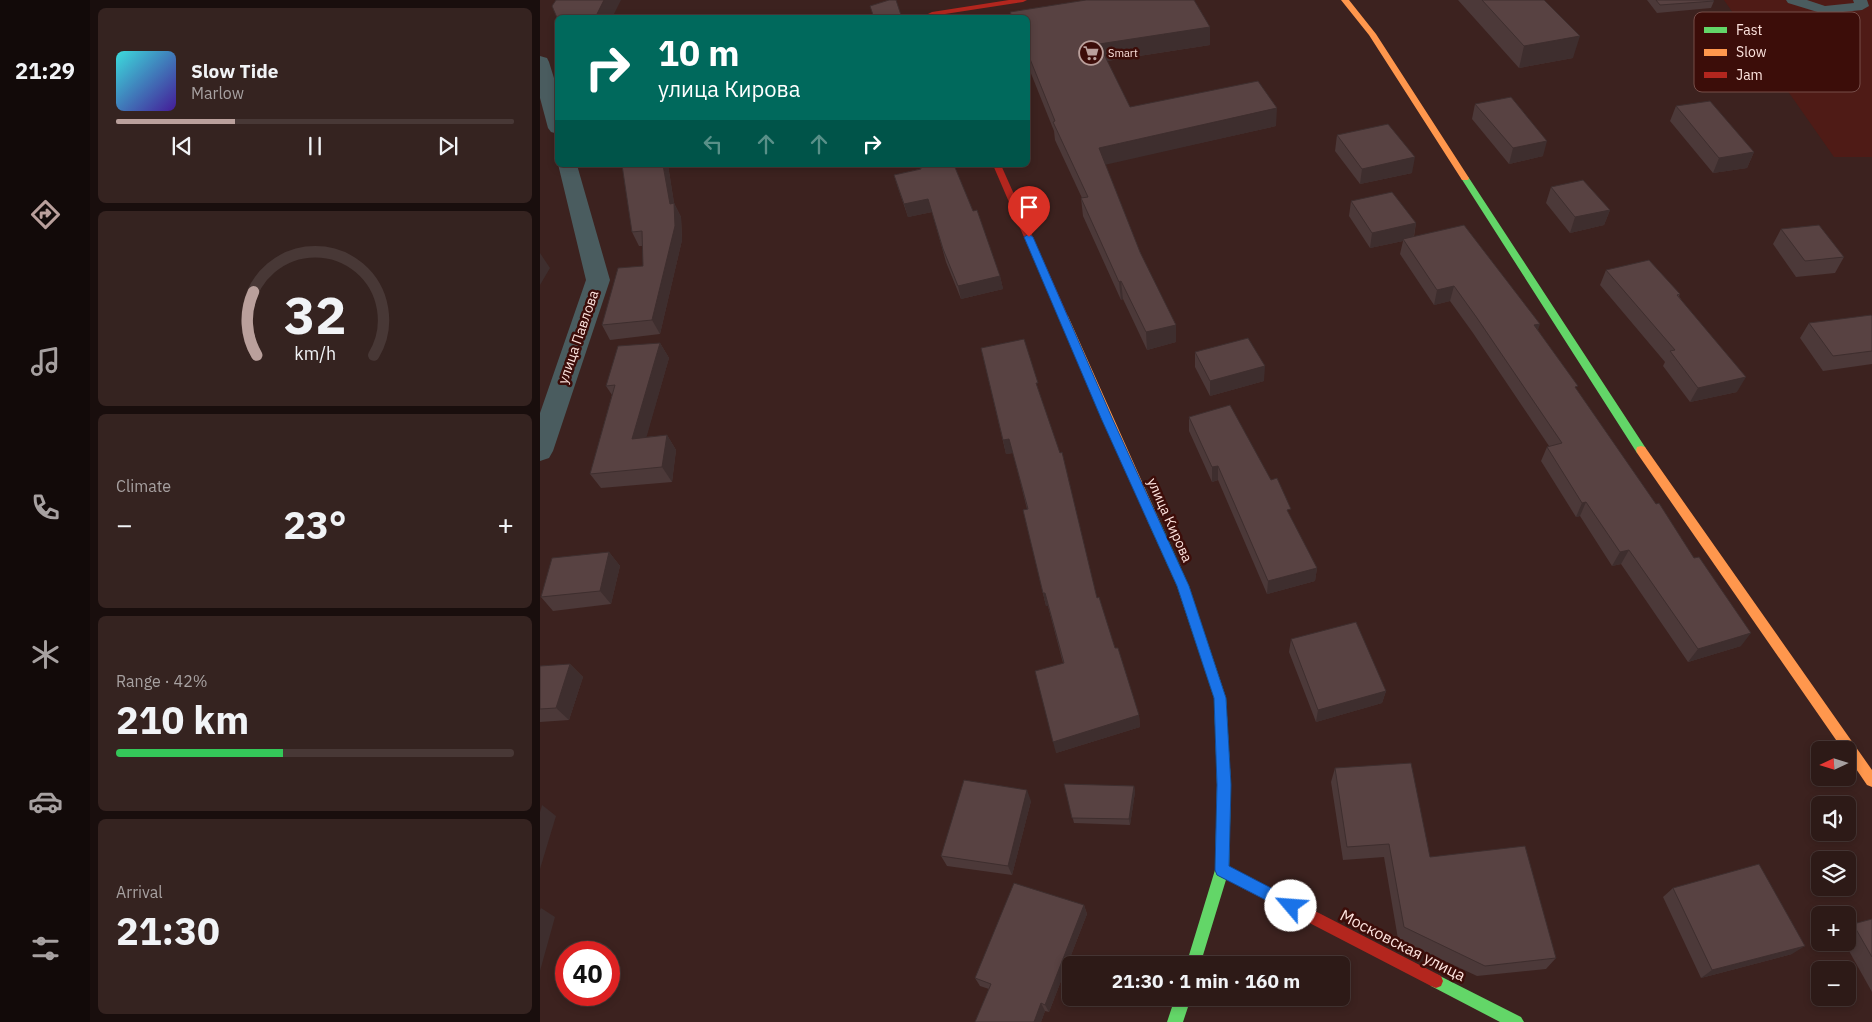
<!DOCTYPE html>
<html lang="en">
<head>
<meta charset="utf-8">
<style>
  body { margin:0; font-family:"IBM Plex Sans",sans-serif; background:#352320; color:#f1f3f6; height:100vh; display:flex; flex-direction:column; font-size:19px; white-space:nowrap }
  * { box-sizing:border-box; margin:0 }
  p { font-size:16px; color:#a7a1a1 }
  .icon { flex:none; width:28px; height:28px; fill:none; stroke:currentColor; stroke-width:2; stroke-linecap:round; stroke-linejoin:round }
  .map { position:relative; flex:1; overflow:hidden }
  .sheet { display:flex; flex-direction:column; gap:8px; padding:8px; background:#190e0d; width:450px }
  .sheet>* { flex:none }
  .banner { position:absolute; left:15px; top:15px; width:475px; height:152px; border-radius:8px; box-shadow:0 2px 8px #0003,0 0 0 1px #483836; background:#00695c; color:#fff; overflow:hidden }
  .needle { width:32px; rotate:266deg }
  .buttons { position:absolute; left:1271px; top:741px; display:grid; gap:10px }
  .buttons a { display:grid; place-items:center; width:45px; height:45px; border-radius:8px; background:#2d1a17; box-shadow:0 2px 8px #0003,0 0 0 1px #483836; font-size:25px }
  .speed { position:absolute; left:15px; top:941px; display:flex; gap:10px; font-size:25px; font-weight:700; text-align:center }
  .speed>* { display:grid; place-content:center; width:65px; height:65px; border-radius:50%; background:#2d1a17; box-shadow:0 2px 8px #0003,0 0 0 1px #483836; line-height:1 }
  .speed .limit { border:8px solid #d22; background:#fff; color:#111 }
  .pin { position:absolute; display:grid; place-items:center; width:42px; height:42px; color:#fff; margin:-51px -21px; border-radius:50% 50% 50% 0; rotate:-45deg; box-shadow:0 0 5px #0007 }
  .pin .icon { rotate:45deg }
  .me { position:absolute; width:55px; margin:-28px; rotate:297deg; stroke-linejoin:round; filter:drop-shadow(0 0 4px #0008) }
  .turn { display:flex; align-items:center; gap:18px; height:105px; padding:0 20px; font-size:22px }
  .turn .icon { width:65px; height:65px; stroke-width:2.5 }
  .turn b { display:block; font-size:35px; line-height:42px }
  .lanes { display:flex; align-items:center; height:48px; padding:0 20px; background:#0003; justify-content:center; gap:25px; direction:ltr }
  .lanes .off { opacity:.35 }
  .big { font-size:38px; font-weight:800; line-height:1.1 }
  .sheet .card { flex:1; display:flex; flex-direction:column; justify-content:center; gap:8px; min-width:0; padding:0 18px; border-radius:8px; background:#352320 }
  .sheet .dial { align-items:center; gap:0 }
  .dial svg { height:130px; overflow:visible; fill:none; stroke:#483836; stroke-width:7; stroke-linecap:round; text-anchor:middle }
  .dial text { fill:#f1f3f6; stroke:none }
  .song { display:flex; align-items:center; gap:15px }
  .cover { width:60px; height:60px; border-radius:8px; background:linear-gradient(135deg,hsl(180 70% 55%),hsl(260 70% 35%)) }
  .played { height:5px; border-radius:2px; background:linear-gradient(90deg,#baa09c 30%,#483836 30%) }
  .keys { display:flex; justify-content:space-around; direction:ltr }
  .heat { display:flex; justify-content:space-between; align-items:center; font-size:28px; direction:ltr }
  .charge { height:8px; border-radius:4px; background:linear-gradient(90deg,#34c759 42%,#483836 0) }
  .trip { position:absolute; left:522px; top:956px; width:288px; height:50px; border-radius:8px; background:#2d1a17; box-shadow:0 2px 8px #0003,0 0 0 1px #483836; font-weight:800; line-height:50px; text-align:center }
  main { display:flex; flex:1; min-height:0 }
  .menu { display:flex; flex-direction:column; width:90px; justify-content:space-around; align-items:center; background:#120a09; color:#a7a1a1 }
  .menu .icon { width:35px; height:35px }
  .menu .active { color:#baa09c }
  .menu b { font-size:22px; color:#f1f3f6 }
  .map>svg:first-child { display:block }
  .built { fill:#4f1b16 }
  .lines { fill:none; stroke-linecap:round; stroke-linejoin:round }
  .lane { fill:#4a5c5f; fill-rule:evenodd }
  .street { fill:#4a5c5f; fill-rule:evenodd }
  .fast { fill:#63d668; fill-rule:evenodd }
  .slow { fill:#ff974d; fill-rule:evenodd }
  .jam { fill:#b3261e; fill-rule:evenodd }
  .wall { fill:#4c3939 }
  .shaded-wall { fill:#3e2e2e }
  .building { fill:#584242; stroke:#3e2e2e }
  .route { fill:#1a73e8; stroke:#114b97 }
  .labels { text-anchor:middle; stroke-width:5; stroke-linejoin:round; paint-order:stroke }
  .far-poi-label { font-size:11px; fill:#fee4df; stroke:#3c0d09; text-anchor:start }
  .street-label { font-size:14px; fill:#fee4df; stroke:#3c0d09 }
  .near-street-label { font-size:16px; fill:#fee4df; stroke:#3c0d09 }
  .key { fill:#3c0d09; stroke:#764e49; stroke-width:1 }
  .key-label { font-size:14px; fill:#fee4df }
</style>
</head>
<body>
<main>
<nav class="menu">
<b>21:29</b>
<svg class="icon active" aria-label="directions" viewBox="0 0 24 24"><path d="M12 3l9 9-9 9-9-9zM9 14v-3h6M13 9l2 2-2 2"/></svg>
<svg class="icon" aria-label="music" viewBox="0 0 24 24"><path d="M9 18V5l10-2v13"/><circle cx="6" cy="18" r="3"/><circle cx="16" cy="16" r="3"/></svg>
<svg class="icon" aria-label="phone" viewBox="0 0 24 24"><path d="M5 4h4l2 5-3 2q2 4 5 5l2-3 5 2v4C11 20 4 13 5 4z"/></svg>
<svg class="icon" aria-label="climate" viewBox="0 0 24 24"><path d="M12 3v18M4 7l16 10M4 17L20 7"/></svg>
<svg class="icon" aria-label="car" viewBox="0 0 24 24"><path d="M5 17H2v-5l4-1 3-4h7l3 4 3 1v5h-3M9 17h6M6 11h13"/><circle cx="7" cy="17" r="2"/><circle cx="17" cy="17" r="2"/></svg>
<svg class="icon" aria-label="filters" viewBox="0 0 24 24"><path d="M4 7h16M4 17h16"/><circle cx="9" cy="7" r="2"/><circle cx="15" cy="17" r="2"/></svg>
</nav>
<section class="sheet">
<div class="card">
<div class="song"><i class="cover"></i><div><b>Slow Tide</b><p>Marlow</p></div></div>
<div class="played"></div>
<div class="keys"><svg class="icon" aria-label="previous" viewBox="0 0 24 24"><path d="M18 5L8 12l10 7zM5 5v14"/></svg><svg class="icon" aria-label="pause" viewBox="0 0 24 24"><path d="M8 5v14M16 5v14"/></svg><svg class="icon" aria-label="next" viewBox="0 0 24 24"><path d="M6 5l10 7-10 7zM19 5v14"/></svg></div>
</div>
<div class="card dial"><svg viewBox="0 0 100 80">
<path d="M14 69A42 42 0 1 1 86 69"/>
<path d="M14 69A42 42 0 0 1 12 30" stroke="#baa09c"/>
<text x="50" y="56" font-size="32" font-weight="700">32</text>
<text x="50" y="72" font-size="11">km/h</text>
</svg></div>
<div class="card"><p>Climate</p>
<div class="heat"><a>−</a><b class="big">23°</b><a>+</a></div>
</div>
<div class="card"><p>Range · 42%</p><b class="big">210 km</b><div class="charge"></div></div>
<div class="card"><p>Arrival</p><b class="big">21:30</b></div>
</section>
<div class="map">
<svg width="1332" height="1022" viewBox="0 0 1332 1022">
  <rect width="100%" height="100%" fill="#3c221f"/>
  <!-- built -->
  <path class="built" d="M1184,0H1332V157H1294Z"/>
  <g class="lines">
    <!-- lane -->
    <path class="lane" d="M1246,0H1267L1285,6L1314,3L1313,0H1327L1329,6L1322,10L1284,14L1248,3Z"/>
    <!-- street -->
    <path class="street" d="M0,56L7,58L9,62L18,91V134L11,132L8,128L0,98Z
      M18,164L37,165L70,280L13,451L9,458L0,461V413L46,280Z"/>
    <!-- fast -->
    <path class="fast" d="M925,175L929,178L1105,447L1106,450L1105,453H1097L921,178Z
      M614,517L618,519L620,522L649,586L686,698L691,785L689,870L660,965H646L675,870L677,785L674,698L637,586L608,522L610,519Z
      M896,974L981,1017L984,1022H960L891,986L889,981L891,976Z
      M635,998H651L643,1022H627Z"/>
    <!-- slow -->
    <path class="slow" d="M801,0H809L836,34L929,178L928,180H922L829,35Z
      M523,313L528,316L620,522L618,525H610L608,522L518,316Z
      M1101,446L1105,447L1332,770V787L1327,785L1308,757V750H1303L1097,453L1096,450L1097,447Z"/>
    <!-- jam -->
    <path class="jam" d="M469,0H487L483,2L392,16L388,14L392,12Z
      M453,165H461L528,316L526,318L523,319L518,316Z
      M682,863L901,976L903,981L901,986L896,988L891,986L677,875L675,870L677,865Z"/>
  </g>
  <!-- wall -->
  <path class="wall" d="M918,0H1004L1033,58L979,68Z
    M1107,0H1173L1174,1L1171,8L1117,13Z
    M470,12L670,27V45L567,61L590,107L736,126L565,164L636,342L607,350L583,299L581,300L543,216L541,198H542L515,140L514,131L488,66V18H471Z
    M935,104L1003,156L969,164L932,119Z
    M1136,106L1214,152L1207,168L1173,173L1130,121Z
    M797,135L872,173L820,184L795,151Z
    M82,165H128L134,203L141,217L142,240L120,334L70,340L62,325L103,266V246H99L92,232Z
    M379,165H414L460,276L463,289L421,299L406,262L392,212L368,217L358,188L354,175L380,169Z
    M1011,187L1070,210L1064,225L1030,233L1006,203Z
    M811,201L876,223L874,237L998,330L1201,646L1148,662L1081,564L1072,566L1040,516L1036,517L1001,461L1007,447L1009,446L933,333L910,301L894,305L860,254L863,241L830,248L809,216Z
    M1241,229L1304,257L1295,273L1256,277L1233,244Z
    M1066,270L1140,294L1139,296L1197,392L1150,402L1123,366L1125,362L1060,285Z
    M1332,316V364L1283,371L1260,338L1269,323Z
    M120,343L129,358L106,437L127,435L136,450L132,482L61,488L50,474L72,395L66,386Z
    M441,348L499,393L557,598L575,648L599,715L600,727L516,753L523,663L508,606H506L483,510L487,509L473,453L466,454Z
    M655,352L724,381L670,396L655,367Z
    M649,417L777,568L775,581L727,594L678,480L672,482L649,431Z
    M69,552L80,566L71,604L13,611L1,597Z
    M751,639L846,691L842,703L776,722L749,652Z
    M30,664L43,677L29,720L0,722V666Z
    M795,768L890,857L1016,958L1006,969L937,976L858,939L844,857L803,860L791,782Z
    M524,784L594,786L595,792L590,825L534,823Z
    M491,801L472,875L407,866L401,856Z
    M1133,888L1252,954L1161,978L1123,897Z
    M544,905L547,914L509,1012L505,1011L501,1022H435L449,989L440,986L435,978Z
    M1332,919V992L1304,942H1308V928L1313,924Z"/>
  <!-- shaded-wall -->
  <path class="shaded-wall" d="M64,0H81L72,18H58L57,14Z
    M670,27V45L560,62L559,44Z
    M1040,36L1033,58L979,68L984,46Z
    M737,108L736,126L560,166L559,148Z
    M1007,141L1003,156L969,164L973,148Z
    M1214,152L1207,168L1173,173L1179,158Z
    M875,157L872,173L820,184L822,169Z
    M123,165H128L134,203L141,217L142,240L120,334L112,320L130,204Z
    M388,199L392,212L368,217L364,204Z
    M1070,210L1064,225L1030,233L1035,217Z
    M876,223L873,239H863V241L830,248L832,233Z
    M0,253L10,268L0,285Z
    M460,276L463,289L421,299L418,286Z
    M581,281L583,299L581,300L579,282Z
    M914,286L910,301L894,305L897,290Z
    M1000,324L995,339L994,325Z
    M636,325V342L607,350L606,332Z
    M120,343L129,358L102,453L92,439Z
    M725,366L724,381L670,396V381Z
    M1206,377L1197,392L1150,402L1158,388Z
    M127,435L136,450L132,482L122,467Z
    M469,439L473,453L466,454L463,440Z
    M678,466V480L672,482V467Z
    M1046,502L1040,516L1036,517L1042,503Z
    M1089,550L1081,564L1072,566L1080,552Z
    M69,552L80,566L71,604L60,591Z
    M777,568L775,581L727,594L728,581Z
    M503,593H505L508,606H506Z
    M1211,633L1201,646L1148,662L1158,649Z
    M30,664L43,677L29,720L16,708Z
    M846,691L842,703L776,722L778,710Z
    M599,715L600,727L516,753L513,742Z
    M594,786L595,792L590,825L589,819Z
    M487,790L491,801L472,875L468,866Z
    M2,805L16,816L0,869V812Z
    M544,905L547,914L509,1012L505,1005Z
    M1,908L15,917L0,971V910Z
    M1265,946L1252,954L1161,978L1172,970Z
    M501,1003L505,1011L501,1022H494Z"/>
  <!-- building -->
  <path class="building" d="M16,0H64L57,14L58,18H18V20L12,6Z
    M349,0H356L362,18H334L330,6Z
    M546,0H654L670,27L559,44L590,107L718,81L737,108L559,148L600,252L636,325L606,332L581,281L579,282L541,198L548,197L513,122L515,121L488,54V18H473L470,12Z
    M942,0H1004L1040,36L984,46Z
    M1116,0H1173L1174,1L1120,5Z
    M971,97L1007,141L973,148L935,104Z
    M1170,101L1214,152L1179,158L1136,106Z
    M848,124L875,157L822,169L797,135Z
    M82,165H123L130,204L134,203L135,226L112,320L62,325L78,268L103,266L102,231L92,232Z
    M380,165H414L433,211L437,210L460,276L418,286L403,249L388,199L364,204L354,175L381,169Z
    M1043,180L1070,210L1035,217L1011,187Z
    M852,192L876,223L832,233L811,201Z
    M924,225L1000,324L994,325L1038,386L1035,387L1116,504L1119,503L1154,558L1159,557L1211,633L1158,649L1089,550L1080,552L1046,502L1042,503L1007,447L1022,443L937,318L914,286L897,290L863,239Z
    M1279,225L1304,257L1265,261L1241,229Z
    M1109,260L1140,294L1137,295L1206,377L1158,388L1130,351L1135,350L1066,270Z
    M1331,315L1332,316V351L1293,356L1269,323Z
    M708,338L725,366L670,381L655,352Z
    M484,339L498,383H496L520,453L522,452L557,598L559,597L575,648H578L599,715L513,742L495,671L524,663L505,593H503L483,510L488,509L469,439L463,440L441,348Z
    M120,343L92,439L127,435L122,467L50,474L75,385L66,386L78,346Z
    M690,405L731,480L737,478L751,509L747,510L777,568L728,581L678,466L672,467L649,417Z
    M69,552L60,591L1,597L12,558Z
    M816,622L846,691L778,710L751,639Z
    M30,664L16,708L0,709V666Z
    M871,763L890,857L985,846L1016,958L945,966L864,927L849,844L807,847L795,768Z
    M424,780L487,790L468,866L401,856Z
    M524,784L594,786L589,819L532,818Z
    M1219,864L1265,946L1172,970L1133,888Z
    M474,883L544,905L505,1005L501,1003L494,1022H435L451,984L435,978Z
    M1332,919V957L1313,924Z"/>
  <!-- route -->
  <path class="route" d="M489,234L493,237L572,418L649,586L686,698L691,785L689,866L756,901L758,906L756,911L751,913L677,875L675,870L677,785L674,698L637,586L561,418L484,237Z"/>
  <!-- icons -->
  <defs>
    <g id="supermarket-ring" transform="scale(1.25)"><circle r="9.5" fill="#3c0d09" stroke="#baa09c" stroke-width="1.5"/><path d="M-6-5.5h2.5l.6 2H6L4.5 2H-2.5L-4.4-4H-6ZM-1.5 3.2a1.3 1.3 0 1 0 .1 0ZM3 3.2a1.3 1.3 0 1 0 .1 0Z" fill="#baa09c"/></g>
  </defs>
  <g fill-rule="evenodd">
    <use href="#supermarket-ring" x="551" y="53"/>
  </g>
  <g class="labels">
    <!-- far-poi labels -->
    <g class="far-poi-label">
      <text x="568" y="57">Smart</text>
    </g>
    <!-- street labels -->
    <g class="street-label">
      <text transform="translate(38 337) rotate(-71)" y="5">улица Павлова</text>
      <text transform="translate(630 520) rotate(66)" y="5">улица Кирова</text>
    </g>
    <!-- near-street labels -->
    <g class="near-street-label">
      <text transform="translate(863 945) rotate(27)" y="6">Московская улица</text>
    </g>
  </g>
  <!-- legend -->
  <rect x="1154" y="12" width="166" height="80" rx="8" class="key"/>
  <rect x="1164" y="27" width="23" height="6" fill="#63d668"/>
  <rect x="1164" y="49" width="23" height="7" fill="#ff974d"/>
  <rect x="1164" y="72" width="23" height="6" fill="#b3261e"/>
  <g class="key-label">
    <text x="1196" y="35">Fast</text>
    <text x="1196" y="57">Slow</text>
    <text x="1196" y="80">Jam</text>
  </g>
</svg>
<div class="buttons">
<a><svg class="needle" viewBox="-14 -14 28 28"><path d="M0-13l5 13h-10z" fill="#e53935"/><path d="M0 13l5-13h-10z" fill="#a7a1a1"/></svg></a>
<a><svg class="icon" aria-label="sound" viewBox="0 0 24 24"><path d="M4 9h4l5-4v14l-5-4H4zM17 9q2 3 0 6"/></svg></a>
<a><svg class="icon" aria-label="layers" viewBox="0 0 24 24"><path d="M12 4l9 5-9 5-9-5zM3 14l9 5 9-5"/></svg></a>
<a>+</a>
<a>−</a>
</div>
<div class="speed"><div class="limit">40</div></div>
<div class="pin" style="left:489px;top:237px;background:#d93025"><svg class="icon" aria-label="arrive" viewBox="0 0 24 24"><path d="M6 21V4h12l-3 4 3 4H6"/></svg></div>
<svg class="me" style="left:751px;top:906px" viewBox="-20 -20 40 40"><circle r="19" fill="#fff"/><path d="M0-13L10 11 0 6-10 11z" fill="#1a73e8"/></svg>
<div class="trip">21:30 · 1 min · 160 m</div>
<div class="banner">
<div class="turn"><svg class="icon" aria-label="right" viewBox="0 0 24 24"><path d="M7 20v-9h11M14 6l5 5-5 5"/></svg><div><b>10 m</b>улица Кирова</div></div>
<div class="lanes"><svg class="icon off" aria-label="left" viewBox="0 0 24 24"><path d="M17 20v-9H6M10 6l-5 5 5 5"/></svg><svg class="icon off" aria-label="ahead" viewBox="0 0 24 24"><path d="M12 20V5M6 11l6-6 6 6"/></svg><svg class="icon off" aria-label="ahead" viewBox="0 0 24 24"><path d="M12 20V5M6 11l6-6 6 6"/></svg><svg class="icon" aria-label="right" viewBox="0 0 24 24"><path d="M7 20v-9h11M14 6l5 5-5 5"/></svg></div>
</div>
</div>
</main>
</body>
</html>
